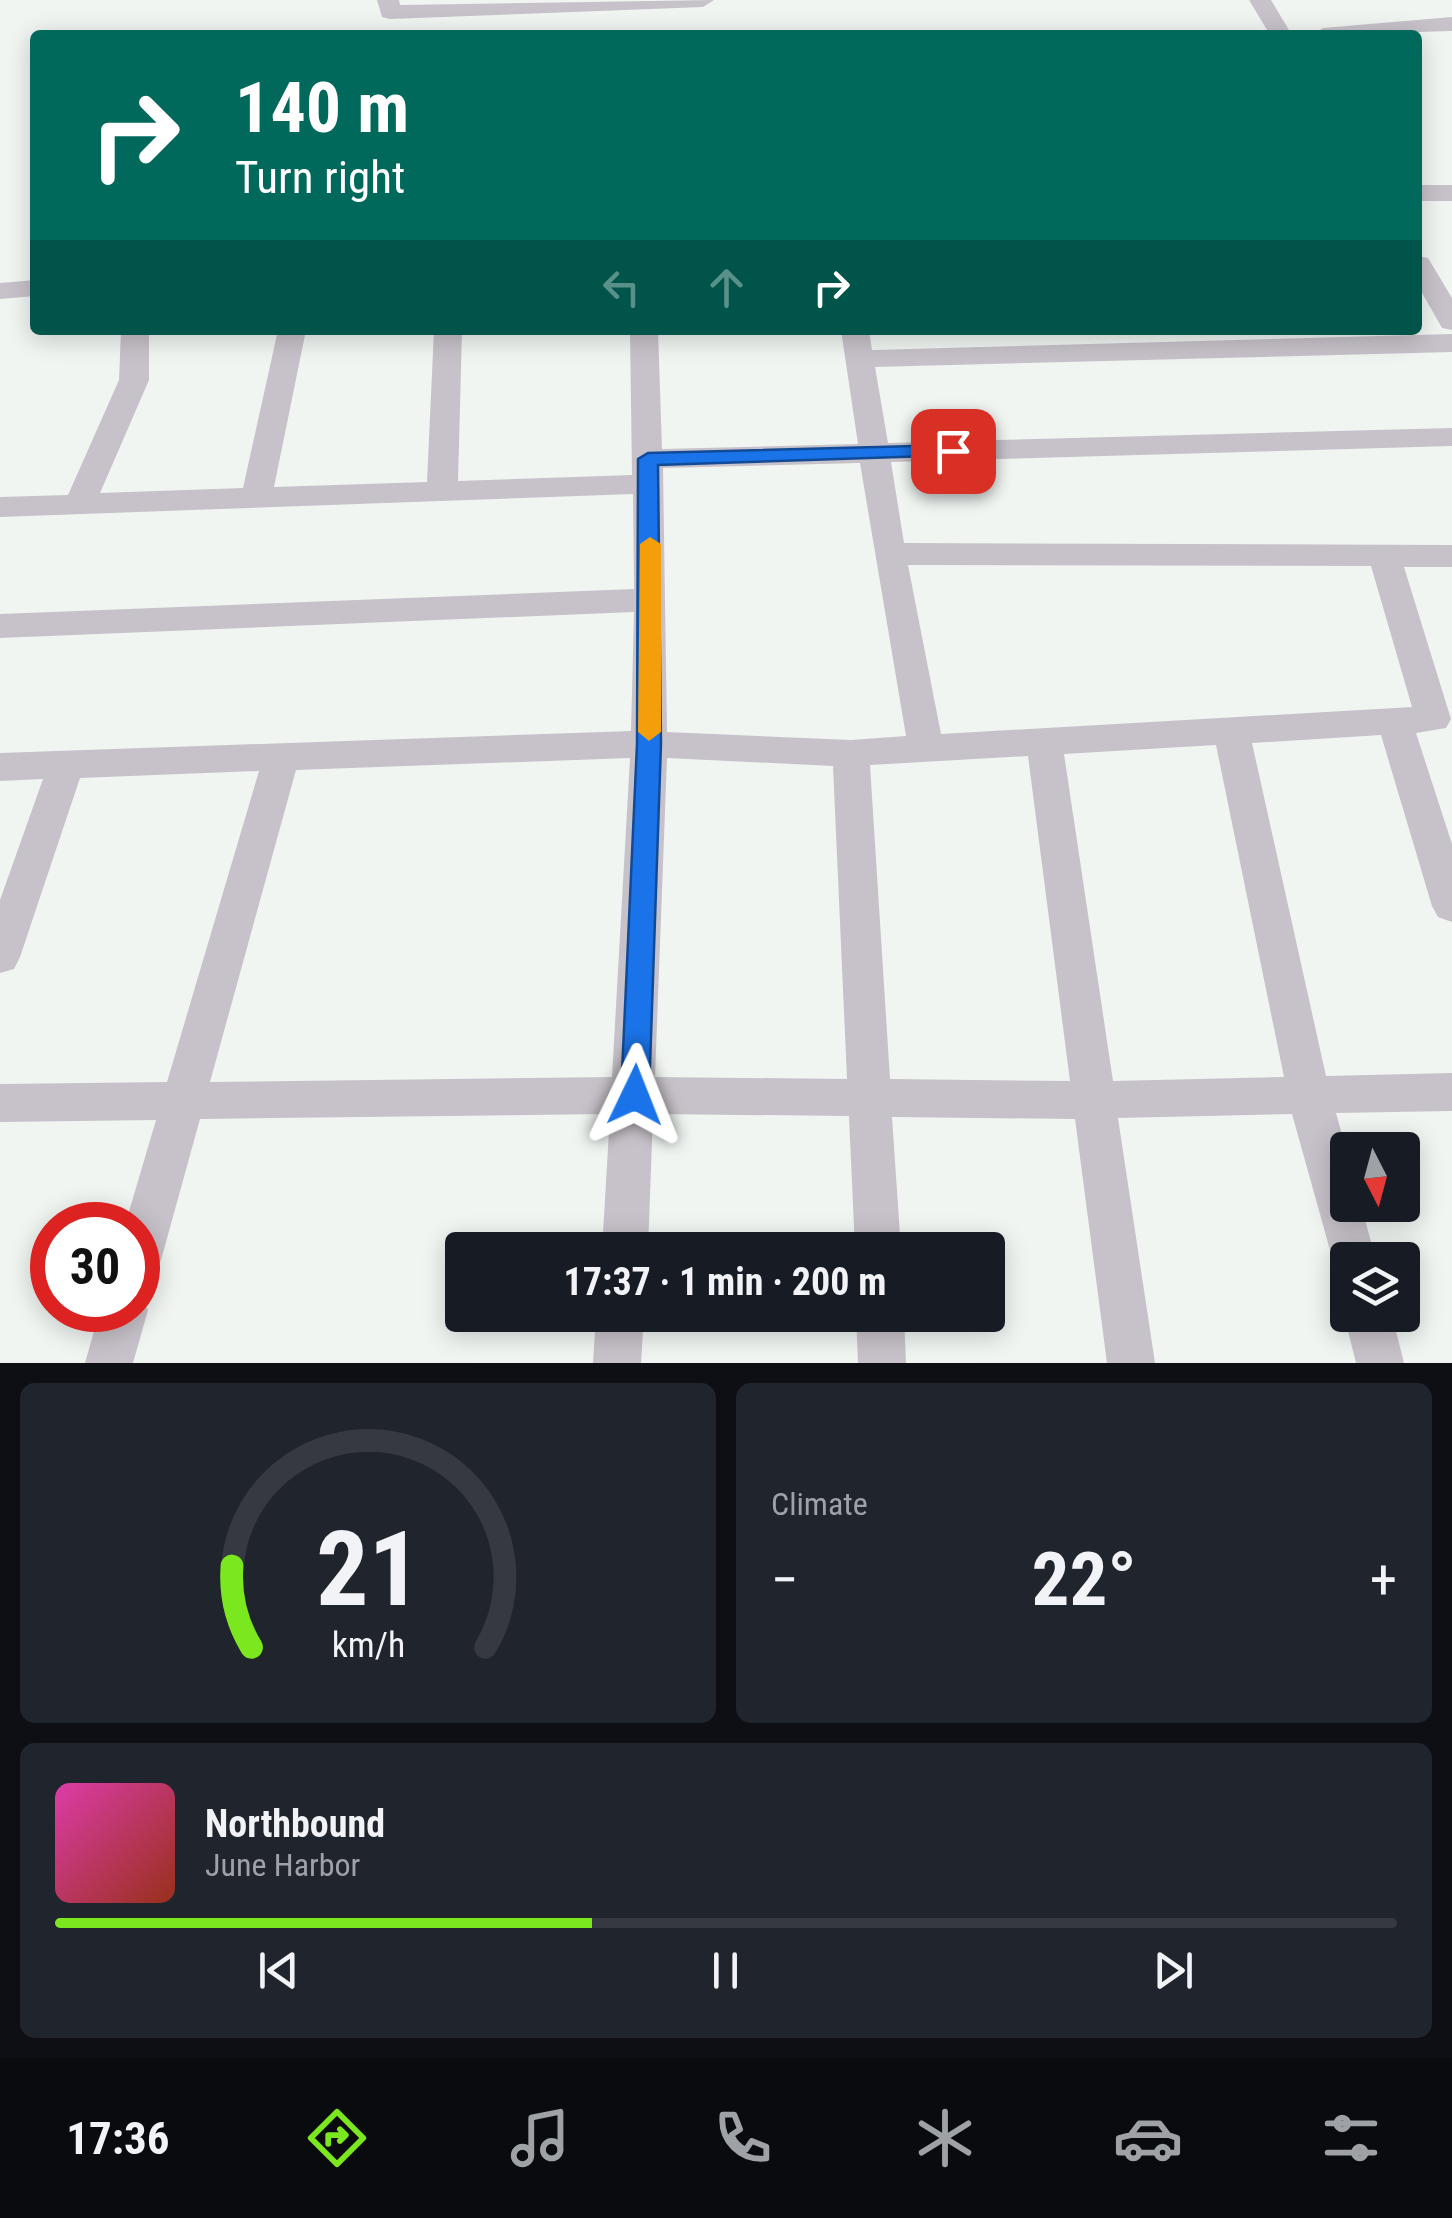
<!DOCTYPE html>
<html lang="en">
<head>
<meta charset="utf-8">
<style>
  body { margin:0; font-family:"Roboto Condensed",sans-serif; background:#20242c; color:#f1f3f6; height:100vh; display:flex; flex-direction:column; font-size:38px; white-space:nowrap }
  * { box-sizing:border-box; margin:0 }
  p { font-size:32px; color:#9ea1a6 }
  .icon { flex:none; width:55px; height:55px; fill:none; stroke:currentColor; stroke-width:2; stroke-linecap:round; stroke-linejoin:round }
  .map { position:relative; height:1363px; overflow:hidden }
  .panel { display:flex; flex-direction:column; gap:20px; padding:20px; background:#0d0f14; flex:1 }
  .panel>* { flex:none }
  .guide { position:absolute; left:30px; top:30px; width:1392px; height:305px; border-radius:10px; box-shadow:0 5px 25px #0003; background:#00695c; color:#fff; overflow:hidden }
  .needle { width:65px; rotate:174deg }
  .fabs { position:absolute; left:1330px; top:1132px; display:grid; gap:20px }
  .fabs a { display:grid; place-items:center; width:90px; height:90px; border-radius:10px; background:#171b24; box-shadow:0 5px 25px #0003; font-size:50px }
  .speed { position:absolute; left:30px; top:1202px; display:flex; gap:20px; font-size:50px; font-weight:700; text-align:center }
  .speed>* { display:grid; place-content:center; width:130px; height:130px; border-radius:50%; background:#171b24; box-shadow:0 5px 25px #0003; line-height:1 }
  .speed .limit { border:15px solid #d22; background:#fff; color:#111 }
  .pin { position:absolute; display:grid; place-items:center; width:85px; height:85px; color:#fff; margin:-42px; border-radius:20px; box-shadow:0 5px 15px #0006 }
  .me { position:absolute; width:110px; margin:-55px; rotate:2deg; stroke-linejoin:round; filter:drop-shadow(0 0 8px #0008) }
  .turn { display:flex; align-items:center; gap:35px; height:210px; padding:0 40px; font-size:45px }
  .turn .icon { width:130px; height:130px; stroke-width:2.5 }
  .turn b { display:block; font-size:70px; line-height:85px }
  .lanes { display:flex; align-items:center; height:95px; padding:0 40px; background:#0003; justify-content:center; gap:50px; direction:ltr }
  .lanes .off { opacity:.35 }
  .big { font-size:75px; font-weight:700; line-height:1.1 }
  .panel .widget { flex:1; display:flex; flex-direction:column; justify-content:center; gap:15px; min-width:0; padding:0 35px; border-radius:15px; background:#20242c }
  .panel .dial { align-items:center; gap:0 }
  .dial svg { height:260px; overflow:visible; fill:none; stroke:#363941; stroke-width:7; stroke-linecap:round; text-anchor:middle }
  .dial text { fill:#f1f3f6; stroke:none }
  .song { display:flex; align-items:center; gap:30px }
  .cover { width:120px; height:120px; border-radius:15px; background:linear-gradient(135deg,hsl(320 70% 55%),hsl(10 70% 35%)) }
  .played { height:10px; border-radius:5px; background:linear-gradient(90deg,#7be71e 40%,#363941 40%) }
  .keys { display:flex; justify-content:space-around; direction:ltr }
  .heat { display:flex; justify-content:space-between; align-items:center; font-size:55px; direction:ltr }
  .panel .tiles { flex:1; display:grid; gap:20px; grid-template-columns:1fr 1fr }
  .widget:last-child { grid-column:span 2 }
  .trip { position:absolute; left:445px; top:1232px; width:560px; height:100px; border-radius:10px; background:#171b24; box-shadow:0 5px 25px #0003; font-weight:700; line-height:100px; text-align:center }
  .menu { display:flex; height:160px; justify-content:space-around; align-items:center; background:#090b0e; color:#9ea1a6 }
  .menu .icon { width:70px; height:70px }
  .menu .current { color:#7be71e }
  .menu b { font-size:45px; color:#f1f3f6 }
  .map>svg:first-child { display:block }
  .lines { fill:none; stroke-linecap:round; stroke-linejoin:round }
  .minor { fill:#c7c2c9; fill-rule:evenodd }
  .route { fill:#1a73e8; stroke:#114b97; stroke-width:2.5 }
  .slow { fill:#f59e0b }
</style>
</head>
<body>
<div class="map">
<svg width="1452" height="1363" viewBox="0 0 1452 1363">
  <rect width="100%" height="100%" fill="#f0f5f2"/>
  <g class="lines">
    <!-- minor -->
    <path class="minor" d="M377,0H399L400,5L714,0L703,7L390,19L382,17Z
      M1249,0H1271L1292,35H1270Z
      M1452,17V31L1312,35L1323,28Z
      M1418,185H1452V201H1418Z
      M1418,256L1428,258L1452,298V330L1442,328L1418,286Z
      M35,280V296L0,299V283Z
      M121,330H149V380L100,493L243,488L278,330H306L274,487L427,482L434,330H462L458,481L632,475L630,330H658L662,449L858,444L841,330H869L872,350L1452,334V352L875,367L888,443L1452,428V446L891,462L904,543L1452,545V567H1404L1451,719L1446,728L1416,733L1452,844V922L1438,917L1432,906L1381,735L1252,743L1326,1076L1452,1073V1111L1336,1113L1348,1156V1205H1361L1376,1260H1348V1279L1337,1275L1292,1114L1118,1118L1155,1363H1107L1075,1119L892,1117L901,1250H855L849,1116L653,1114L648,1250H602L610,1114L200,1119L161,1260L154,1275L138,1281V1225H125L156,1120L0,1122V1084L167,1082L259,771L80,778L20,957L14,969L0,973V900L43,779L0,781V753L631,731L634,612L0,638V614L634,589L633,494L0,517V497L68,495L119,380ZM860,463L906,736L851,740L667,732L663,468ZM908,565L1371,566L1412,707L941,734ZM1216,745L1284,1077L1113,1081L1064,754ZM1028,756L1070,1081L890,1079L870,765ZM630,758L612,1077L210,1082L296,770ZM667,758L833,766L847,1079L655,1077Z
      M138,1293L148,1310L133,1363H85L100,1310H138Z
      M1348,1308V1315H1392L1404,1363H1356L1344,1315Z
      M596,1315H644L641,1363H593Z
      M856,1315H904L906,1363H858Z"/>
  </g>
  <!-- route -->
  <path class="route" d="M953,445L963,451L960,455L658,465L661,744L649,1095L645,1103L635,1107L625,1103L621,1095L637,744L638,459L648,453Z"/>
  <!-- slow -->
  <path class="slow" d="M650,537L661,544V732L649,741L638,732L640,544Z"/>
</svg>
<div class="fabs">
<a><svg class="needle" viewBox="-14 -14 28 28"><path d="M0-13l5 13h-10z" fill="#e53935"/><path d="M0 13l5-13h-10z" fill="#9ea1a6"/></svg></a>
<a><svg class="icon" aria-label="layers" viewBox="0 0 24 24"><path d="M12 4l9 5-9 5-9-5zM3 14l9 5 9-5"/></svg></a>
</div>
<div class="speed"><div class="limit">30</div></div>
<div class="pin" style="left:953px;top:451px;background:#d93025"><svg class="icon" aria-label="arrive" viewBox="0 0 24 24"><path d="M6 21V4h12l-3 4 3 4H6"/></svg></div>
<svg class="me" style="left:635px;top:1095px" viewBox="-20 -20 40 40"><path d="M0-17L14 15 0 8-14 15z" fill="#1a73e8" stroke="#fff" stroke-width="4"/></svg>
<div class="trip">17:37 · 1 min · 200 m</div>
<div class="guide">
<div class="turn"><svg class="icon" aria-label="right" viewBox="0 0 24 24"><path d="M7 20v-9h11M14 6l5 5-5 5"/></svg><div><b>140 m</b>Turn right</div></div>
<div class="lanes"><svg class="icon off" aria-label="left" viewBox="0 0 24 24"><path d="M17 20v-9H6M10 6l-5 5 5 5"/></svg><svg class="icon off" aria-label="ahead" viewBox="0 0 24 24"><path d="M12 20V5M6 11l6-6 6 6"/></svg><svg class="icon" aria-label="right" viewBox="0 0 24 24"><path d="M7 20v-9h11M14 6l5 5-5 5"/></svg></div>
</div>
</div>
<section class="panel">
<div class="tiles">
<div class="widget dial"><svg viewBox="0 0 100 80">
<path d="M14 69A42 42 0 1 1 86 69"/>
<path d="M14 69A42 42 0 0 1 8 44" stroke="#7be71e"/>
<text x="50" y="56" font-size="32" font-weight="700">21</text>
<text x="50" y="72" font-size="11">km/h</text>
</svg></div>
<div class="widget"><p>Climate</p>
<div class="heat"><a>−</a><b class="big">22°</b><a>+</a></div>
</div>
<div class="widget">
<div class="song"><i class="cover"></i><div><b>Northbound</b><p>June Harbor</p></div></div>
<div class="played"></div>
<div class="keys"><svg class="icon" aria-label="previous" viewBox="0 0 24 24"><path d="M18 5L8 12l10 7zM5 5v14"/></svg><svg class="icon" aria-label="pause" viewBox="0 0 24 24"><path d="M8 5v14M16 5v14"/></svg><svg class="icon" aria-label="next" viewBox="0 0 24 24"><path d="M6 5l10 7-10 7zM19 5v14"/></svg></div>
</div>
</div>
</section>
<nav class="menu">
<b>17:36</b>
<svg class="icon current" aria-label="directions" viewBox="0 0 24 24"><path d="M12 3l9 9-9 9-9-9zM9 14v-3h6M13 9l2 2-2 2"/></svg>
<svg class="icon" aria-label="music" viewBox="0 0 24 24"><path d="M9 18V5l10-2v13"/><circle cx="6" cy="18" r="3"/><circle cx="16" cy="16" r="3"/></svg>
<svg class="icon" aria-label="phone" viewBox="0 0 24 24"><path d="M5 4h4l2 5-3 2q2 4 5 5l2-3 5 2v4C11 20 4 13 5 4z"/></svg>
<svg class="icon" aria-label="climate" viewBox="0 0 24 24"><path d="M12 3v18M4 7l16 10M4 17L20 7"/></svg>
<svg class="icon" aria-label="car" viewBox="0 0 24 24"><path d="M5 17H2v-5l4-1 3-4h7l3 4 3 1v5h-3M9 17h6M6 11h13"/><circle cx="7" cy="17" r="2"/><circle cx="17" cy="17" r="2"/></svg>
<svg class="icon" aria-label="filters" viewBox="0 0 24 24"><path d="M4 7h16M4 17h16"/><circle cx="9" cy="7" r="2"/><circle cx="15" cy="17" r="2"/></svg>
</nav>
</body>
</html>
